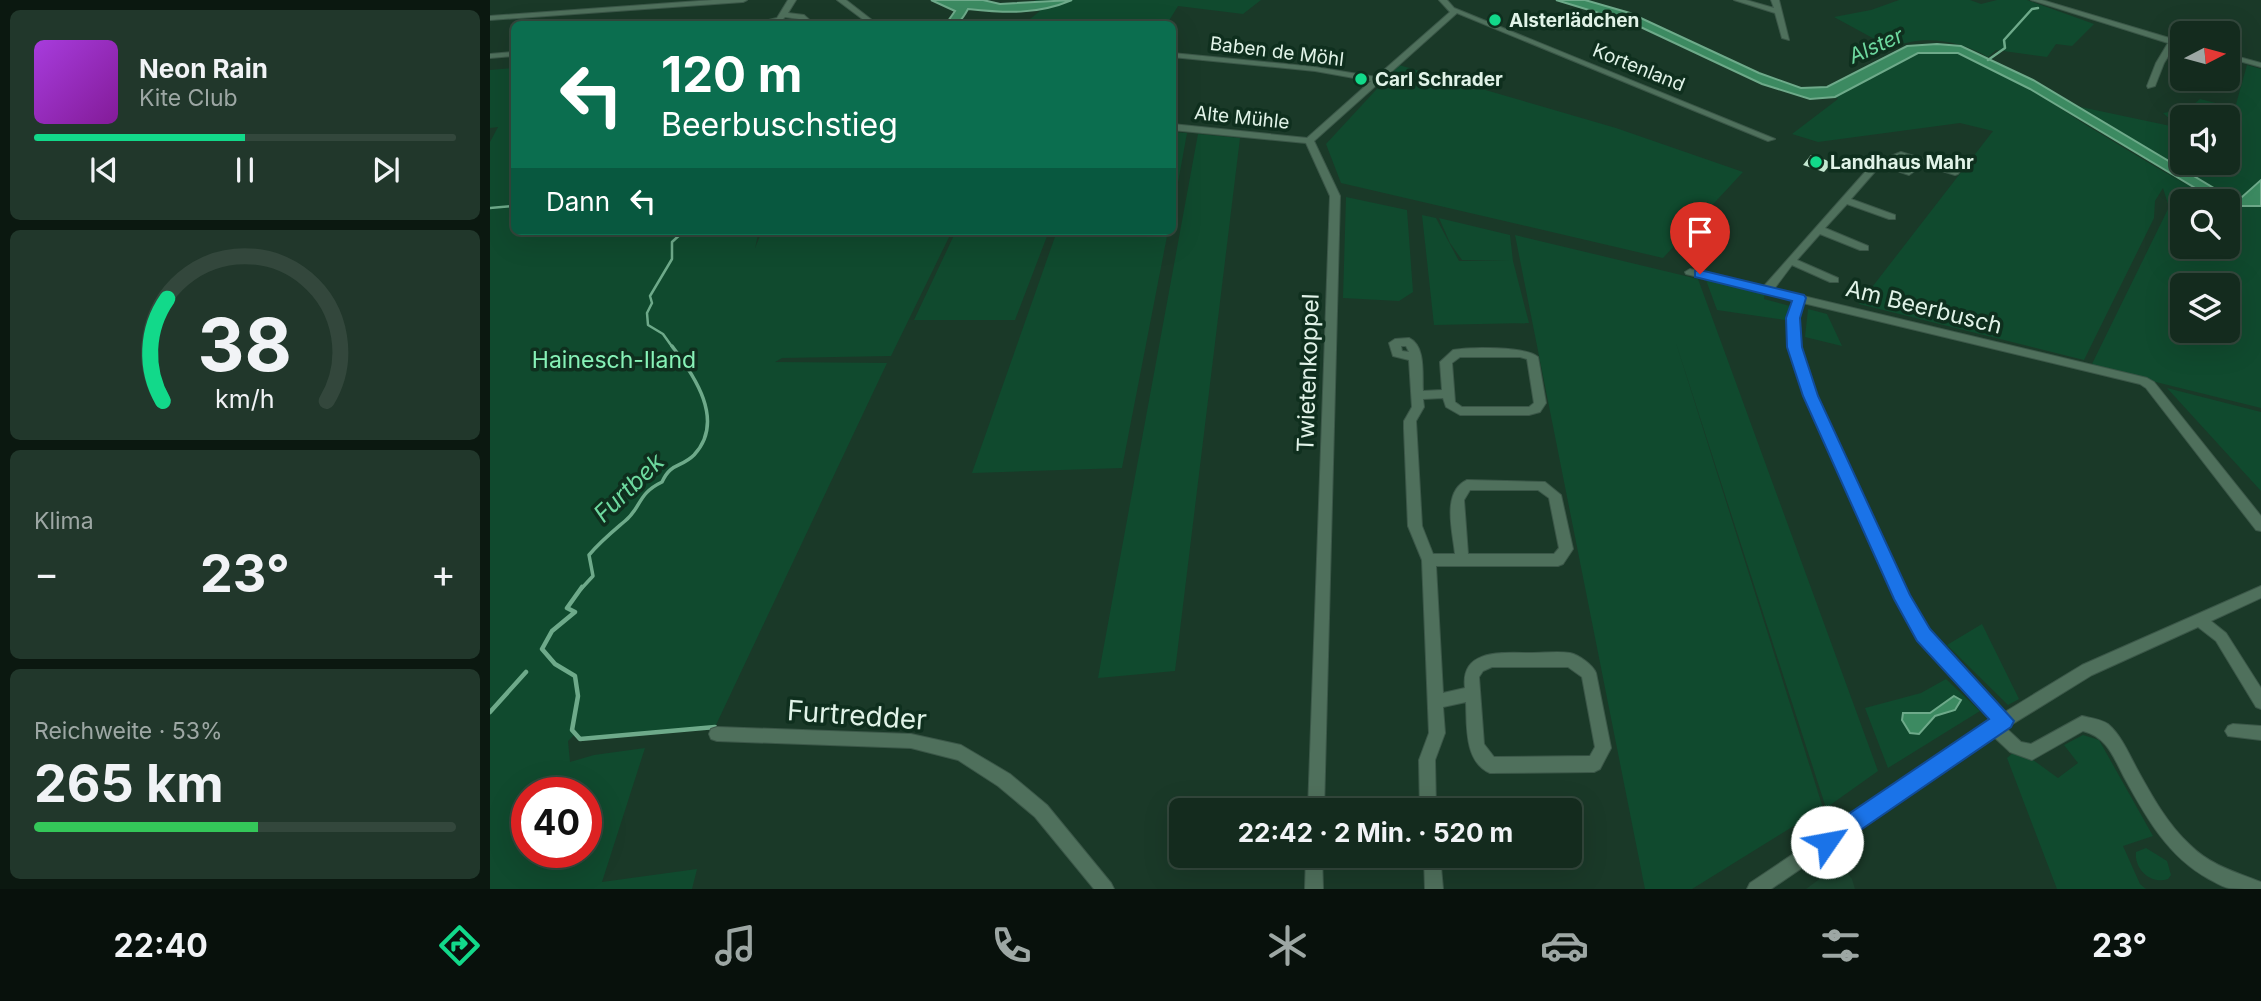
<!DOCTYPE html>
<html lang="de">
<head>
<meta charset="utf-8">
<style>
  body { margin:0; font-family:Inter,sans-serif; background:#21372b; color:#f1f3f6; height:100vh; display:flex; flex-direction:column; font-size:26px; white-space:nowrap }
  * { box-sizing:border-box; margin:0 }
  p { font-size:23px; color:#9da7a4 }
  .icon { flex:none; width:38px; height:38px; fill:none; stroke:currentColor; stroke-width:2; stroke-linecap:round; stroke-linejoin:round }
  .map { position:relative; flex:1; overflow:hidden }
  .details { display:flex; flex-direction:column; gap:10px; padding:10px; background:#0b1810; width:490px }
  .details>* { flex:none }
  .hud { position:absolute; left:21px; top:21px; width:665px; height:214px; border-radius:10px; box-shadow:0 7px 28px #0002,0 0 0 2px #33473c; background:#0b6e4f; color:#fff; overflow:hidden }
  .needle { width:46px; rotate:84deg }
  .fabs { position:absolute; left:1680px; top:21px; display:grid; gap:14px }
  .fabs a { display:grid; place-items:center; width:70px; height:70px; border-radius:10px; background:#142b1e; box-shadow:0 7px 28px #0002,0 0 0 2px #33473c; font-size:35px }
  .speed { position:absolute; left:21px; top:777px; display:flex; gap:14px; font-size:35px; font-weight:700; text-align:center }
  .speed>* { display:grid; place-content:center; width:91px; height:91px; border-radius:50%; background:#142b1e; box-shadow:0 7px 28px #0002,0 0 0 2px #33473c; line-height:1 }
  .speed .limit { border:10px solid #d22; background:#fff; color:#111 }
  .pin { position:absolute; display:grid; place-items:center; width:60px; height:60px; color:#fff; margin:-72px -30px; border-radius:50% 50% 50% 0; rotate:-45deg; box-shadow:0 0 7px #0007 }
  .pin .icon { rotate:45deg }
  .me { position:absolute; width:77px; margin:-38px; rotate:57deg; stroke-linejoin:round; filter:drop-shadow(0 0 5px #0008) }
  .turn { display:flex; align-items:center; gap:24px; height:147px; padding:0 35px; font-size:32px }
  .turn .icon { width:91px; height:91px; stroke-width:2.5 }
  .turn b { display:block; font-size:49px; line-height:60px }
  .then { display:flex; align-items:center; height:66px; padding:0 35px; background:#0003; gap:14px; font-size:26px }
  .big { font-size:52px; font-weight:700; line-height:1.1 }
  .details .card { flex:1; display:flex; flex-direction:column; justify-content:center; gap:10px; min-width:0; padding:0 24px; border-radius:10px; background:#21372b }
  .details .dial { align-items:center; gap:0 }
  .dial svg { height:182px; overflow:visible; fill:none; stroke:#33473c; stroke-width:7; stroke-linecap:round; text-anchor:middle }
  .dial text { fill:#f1f3f6; stroke:none }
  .song { display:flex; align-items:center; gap:21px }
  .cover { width:84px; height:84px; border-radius:10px; background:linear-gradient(135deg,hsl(280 70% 55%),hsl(290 70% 35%)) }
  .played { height:7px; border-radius:4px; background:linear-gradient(90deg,#12d98a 50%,#33473c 50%) }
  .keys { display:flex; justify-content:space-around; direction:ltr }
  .heat { display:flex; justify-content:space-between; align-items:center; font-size:38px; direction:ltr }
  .charge { height:10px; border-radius:5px; background:linear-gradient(90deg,#34c759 53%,#33473c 0) }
  .trip { position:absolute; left:679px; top:798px; width:413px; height:70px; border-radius:10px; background:#142b1e; box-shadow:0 7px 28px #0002,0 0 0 2px #33473c; font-weight:700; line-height:70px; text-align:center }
  .tabs { display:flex; height:112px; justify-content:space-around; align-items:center; background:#08110c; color:#9da7a4 }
  .tabs .icon { width:49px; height:49px }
  .tabs .active { color:#12d98a }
  .tabs b { font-size:32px; color:#f1f3f6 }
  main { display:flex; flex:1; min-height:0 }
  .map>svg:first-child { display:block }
  .built { fill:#1b432e }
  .green { fill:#104a2e; fill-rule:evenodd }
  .water { fill:#3c8a61; stroke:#6eaa8a; stroke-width:2 }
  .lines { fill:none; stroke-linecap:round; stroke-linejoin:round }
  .stream-far2 { stroke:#6eaa8a; stroke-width:2.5 }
  .stream-far1 { stroke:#6eaa8a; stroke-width:3.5 }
  .stream { stroke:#6eaa8a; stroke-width:4.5 }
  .building { fill:#c4e8d1 }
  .minor-casing { stroke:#3b5748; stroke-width:2 }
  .minor { fill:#4f705c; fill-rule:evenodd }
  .route { fill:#1a73e8; stroke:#114b97; stroke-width:2 }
  .poi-dot { fill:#12d98a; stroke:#0f2f1e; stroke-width:2.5 }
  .labels { text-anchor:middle; stroke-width:7; stroke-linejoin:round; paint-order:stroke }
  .far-poi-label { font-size:19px; font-weight:bold; fill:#e1f3e8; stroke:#0f2f1e; text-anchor:start }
  .far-street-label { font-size:19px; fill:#e1f3e8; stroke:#0f2f1e }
  .far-water-label { font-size:21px; font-style:italic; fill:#6dd99f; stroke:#0f2f1e }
  .street-label { font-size:23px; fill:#e1f3e8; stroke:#0f2f1e }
  .park-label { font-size:23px; fill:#87f2b7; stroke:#0f2f1e }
  .water-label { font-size:24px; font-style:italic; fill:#6dd99f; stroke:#0f2f1e }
  .near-street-label { font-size:28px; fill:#e1f3e8; stroke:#0f2f1e }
</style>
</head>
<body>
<main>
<section class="details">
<div class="card">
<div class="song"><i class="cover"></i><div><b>Neon Rain</b><p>Kite Club</p></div></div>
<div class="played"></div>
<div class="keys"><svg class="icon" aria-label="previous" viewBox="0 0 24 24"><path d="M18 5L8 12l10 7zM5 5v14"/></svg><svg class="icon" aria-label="pause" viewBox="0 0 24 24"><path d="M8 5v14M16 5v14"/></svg><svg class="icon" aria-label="next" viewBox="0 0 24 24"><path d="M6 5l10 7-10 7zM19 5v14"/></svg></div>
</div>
<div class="card dial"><svg viewBox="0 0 100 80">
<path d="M14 69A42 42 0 1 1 86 69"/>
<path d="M14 69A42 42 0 0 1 16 24" stroke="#12d98a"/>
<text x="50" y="56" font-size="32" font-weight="700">38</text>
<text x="50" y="72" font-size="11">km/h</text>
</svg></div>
<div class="card"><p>Klima</p>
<div class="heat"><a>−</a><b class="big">23°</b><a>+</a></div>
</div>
<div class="card"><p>Reichweite · 53%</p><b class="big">265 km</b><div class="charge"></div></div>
</section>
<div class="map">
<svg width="1771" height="889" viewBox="0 0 1771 889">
  <rect width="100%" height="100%" fill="#1a3928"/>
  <!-- built -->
  <path class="built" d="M1350,864L1362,879L1365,889H1316Z"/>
  <!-- green -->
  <path class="green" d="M545,0H771L753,14L688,6L677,24H544L540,19L550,11Z
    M1409,0H1480L1491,4L1507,0H1537L1604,24L1582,46L1566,44L1557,57L1506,50L1498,57C1469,40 1432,34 1401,48L1344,17L1381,10Z
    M1454,51C1504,57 1558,102 1601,128C1643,153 1686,181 1731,201H1692V247H1738V203L1771,206V408L1601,366L1679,207L1673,188L1665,201L1664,218L1594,360L1369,304L1503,131L1470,123L1328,142L1302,134L1348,99L1345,97L1428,53ZM1692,285H1738V331H1692Z
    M909,65L1126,128L1253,172L1173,258L851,183L836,144Z
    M1757,65L1771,69V180L1752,197L1734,194L1586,106L1690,128L1673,113L1698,109L1710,99L1745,108ZM1692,117H1738V163H1692Z
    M24,68V231H269L265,248L272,231H462L401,356L292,358L285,362L397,363L225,727L97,740L85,734L78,741L80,762L104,755L155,748L112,882L207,869L202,889H0V142L8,127L0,128V70ZM37,793H96V852H37Z
    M683,132L697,133L683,210L682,132Z
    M708,134L750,138L685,671L608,678Z
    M856,197L917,210L923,292L909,301L853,298Z
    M932,215L946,218L969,261H1019L972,260L960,243L949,218L1020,235L1023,261L1039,323L944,325Z
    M466,231H559L525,320H424Z
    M567,231H678L632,468L482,473Z
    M1025,235L1208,279L1388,771L1336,808L1185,340L1333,808L1202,889H1155Z
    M1216,280L1275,292L1274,299L1300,306L1295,320L1227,310Z
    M1318,309L1337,314L1352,346L1315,337Z
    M1677,388L1771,412V491Z
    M1492,624L1529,699L1518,705L1457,645Z
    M1456,679L1490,711L1398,768L1375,708L1431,693ZM1464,697L1471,700L1459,713L1445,716L1439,723L1412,720L1414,713H1440Z
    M1593,735L1609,740L1663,836L1633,846L1650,884L1656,889H1567L1517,758L1530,747L1539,757L1568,778L1588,763L1574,745Z
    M1656,848L1677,861L1681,875L1678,879C1662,885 1644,870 1646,852Z"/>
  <!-- water -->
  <path class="water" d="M441,0H493L510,4L582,0C547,15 515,13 478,9C472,20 469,25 456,24L465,11Z
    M1066,0H1095L1140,13L1269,73L1311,88L1337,87L1417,46L1447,44L1471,46L1543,80L1734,194L1752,197L1771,180V206H1748L1712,192L1540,89L1468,53H1428L1345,97L1320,99L1272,84L1142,23Z
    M1464,696L1471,700L1465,710L1445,716L1429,734L1420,733L1412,720L1413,713H1440Z"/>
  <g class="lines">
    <!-- stream-far2 -->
    <path class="stream-far2" d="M1498,60L1515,48L1514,40L1542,9L1548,8
      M0,208L24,206
      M183,348L173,334L158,325L157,313L162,303L160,296L182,259V242L194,231"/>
    <!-- stream-far1 -->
    <path class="stream-far1" d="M91,589L103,576L99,555C111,541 121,533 135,521C152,507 147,494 172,482C181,462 191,468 204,455C236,421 204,375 182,346"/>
    <!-- stream -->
    <path class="stream" d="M92,587L77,608L85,612L62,631L52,649L65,664L85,676L88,696L82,730L90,739L225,727
      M0,712L36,672"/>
  </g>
  <!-- building -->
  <path class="building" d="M1321,155L1336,160L1341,164L1334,172L1313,165Z"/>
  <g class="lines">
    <!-- minor casing -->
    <g class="minor-casing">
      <path id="minor" d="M223,0H257L253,2L0,20V16Z
        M298,0H306L298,13L314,15L324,24H317L309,19L295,17L290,22L261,24L287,18Z
        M347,0H356L387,24H379Z
        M949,0H957L964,8L1285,139L1278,141L967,13L824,141L850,196L834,810H818L840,196L816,143L682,130V124L817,138L881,81L825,71L682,57V53L825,67L886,77L960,12Z
        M1244,0H1256L1284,8L1281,0H1289L1299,40L1292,38L1285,13Z
        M1541,0H1552L1686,40L1692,43V47L1685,45L1674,63L1665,86L1658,88L1657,86L1666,63L1678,43Z
        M24,52V56L0,58V54Z
        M1738,54L1771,63V67L1738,58Z
        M1411,152L1463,168L1472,157L1479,159L1468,174L1465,175L1433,165L1419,175L1393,166L1389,167L1361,199L1405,215V219H1399L1357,204L1335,228L1378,246V250H1370L1330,234L1307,260L1348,278V282H1340L1302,265L1284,289L1657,378L1664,382L1771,516V531L1766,530L1656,388L1650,384L1313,303L1308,319L1310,347L1327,396L1419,596L1438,631L1515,712L1592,665L1771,586V598L1721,621L1736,633L1771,688V709L1766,707L1726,641L1708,627L1602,675L1516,728L1531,742L1541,744L1592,716C1600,718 1611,719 1618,724C1631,735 1639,754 1647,769C1662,796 1677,824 1700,845C1720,865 1745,872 1771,882V889C1761,889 1748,889 1739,888C1732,887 1725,882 1719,879C1678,857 1656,817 1634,777C1623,756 1617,737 1593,731L1542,760L1520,752L1504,737L1281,889H1257L1260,883L1503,720L1428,639L1406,599L1315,396L1298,347V319L1303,300L1196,274L1195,272L1200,269L1274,286L1383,163ZM1411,158L1424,162V163L1418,168L1401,162Z
        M919,338C936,346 932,374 933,391L952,390L950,362L963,350C980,347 1035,346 1048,357L1056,403L1050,412L1039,415H970L956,407L953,398L933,399L934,407L926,421L932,526L943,554H965C963,532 951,492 977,480L1055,482L1071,495L1083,549L1073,564L1068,566H946L953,693L975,688C970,648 1014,653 1041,653C1054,653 1068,651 1080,653C1089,655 1103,665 1106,673L1121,748L1110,769L1104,772L1000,773C974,762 977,725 976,702L953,707L955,733L945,760L946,810H930L929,760L939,733L932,560L918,526L914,429V421L922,407L919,360L903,356L899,343L905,339ZM911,346H916L919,352L912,351ZM970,357H1030L1037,359L1044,403L1039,407H972L965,402L962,363ZM980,490H1048L1059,498L1069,548L1064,554H978L974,500ZM1002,667H1078L1092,677L1105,747L1100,756L1004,757L994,744L989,677L993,671Z
        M1743,724L1771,726V740L1738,736L1735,731L1738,726Z
        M227,727L421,734L471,745L520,774L557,805L621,883L624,889H604L545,817L508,786L468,760L421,748L227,741L221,739L219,734L221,729Z
        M816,856H832L833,889H815Z
        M934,856H950L953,889H935Z"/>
    </g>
    <!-- minor -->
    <use href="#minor" class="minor"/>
  </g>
  <!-- route -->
  <path class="route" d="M1210,270L1314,295L1316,298L1310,318L1312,347L1328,396L1420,595L1440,629L1524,721L1521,727L1337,853L1329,850L1326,842L1329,834L1499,719L1427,641L1404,599L1313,396L1297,347L1296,318L1302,301L1205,277V271Z"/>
  <!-- markers -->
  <g class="poi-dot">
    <circle cx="1005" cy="20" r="7"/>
    <circle cx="871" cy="79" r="7"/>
    <circle cx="1326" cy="162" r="7"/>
  </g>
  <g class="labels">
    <!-- far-poi labels -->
    <g class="far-poi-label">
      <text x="1019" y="27">Alsterlädchen</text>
      <text x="885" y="86">Carl Schrader</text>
      <text x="1340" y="169">Landhaus Mahr</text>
    </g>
    <!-- far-street labels -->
    <g class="far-street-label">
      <text transform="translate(787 51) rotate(7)" y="7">Baben de Möhl</text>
      <text transform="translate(1149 67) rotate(22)" y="7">Kortenland</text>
      <text transform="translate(752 117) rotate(6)" y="7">Alte Mühle</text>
    </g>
    <!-- far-water labels -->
    <g class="far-water-label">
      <text transform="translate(1386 46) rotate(-24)" y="7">Alster</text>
    </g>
    <!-- street labels -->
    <g class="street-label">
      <text transform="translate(1434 307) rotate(14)" y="8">Am Beerbusch</text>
      <text transform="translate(818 373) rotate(-88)" y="8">Twietenkoppel</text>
    </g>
    <!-- park labels -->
    <g class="park-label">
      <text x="124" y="368">Hainesch-Iland</text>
    </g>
    <!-- water labels -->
    <g class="water-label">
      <text transform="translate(139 488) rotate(-44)" y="8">Furtbek</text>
    </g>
    <!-- near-street labels -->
    <g class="near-street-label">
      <text transform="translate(367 715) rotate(4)" y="10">Furtredder</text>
    </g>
  </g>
</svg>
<div class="fabs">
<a><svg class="needle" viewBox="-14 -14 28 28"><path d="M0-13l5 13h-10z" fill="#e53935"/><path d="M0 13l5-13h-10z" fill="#9da7a4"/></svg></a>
<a><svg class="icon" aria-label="sound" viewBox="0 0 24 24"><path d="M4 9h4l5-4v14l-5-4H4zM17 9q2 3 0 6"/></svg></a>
<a><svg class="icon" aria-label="search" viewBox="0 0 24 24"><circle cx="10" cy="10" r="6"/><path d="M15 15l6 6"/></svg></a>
<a><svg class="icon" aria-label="layers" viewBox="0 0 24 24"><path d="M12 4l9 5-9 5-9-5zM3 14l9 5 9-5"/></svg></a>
</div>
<div class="speed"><div class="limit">40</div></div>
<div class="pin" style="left:1210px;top:274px;background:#d93025"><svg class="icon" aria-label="arrive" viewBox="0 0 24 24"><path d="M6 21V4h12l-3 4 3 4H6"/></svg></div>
<svg class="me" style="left:1337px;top:842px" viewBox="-20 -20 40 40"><circle r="19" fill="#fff"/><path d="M0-13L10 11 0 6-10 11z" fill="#1a73e8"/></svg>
<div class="trip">22:42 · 2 Min. · 520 m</div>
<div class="hud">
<div class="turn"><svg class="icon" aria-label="left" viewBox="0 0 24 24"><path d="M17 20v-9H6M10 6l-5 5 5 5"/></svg><div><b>120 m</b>Beerbuschstieg</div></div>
<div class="then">Dann<svg class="icon" aria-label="left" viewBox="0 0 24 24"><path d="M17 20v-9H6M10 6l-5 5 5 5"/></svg></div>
</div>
</div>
</main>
<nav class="tabs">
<b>22:40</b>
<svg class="icon active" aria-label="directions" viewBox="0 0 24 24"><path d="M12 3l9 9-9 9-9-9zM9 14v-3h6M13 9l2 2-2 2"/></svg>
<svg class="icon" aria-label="music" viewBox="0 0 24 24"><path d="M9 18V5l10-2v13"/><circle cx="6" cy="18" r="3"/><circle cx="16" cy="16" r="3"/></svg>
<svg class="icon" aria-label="phone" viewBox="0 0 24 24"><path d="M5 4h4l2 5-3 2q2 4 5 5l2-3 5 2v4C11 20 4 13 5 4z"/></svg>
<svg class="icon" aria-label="climate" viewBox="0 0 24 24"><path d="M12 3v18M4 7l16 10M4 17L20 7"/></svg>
<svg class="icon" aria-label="car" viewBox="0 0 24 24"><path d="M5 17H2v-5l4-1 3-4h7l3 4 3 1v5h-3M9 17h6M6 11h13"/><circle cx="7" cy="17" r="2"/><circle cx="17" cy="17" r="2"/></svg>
<svg class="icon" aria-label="filters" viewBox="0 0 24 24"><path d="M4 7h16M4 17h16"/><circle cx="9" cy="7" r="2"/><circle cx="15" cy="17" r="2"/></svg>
<b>23°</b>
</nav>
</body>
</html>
